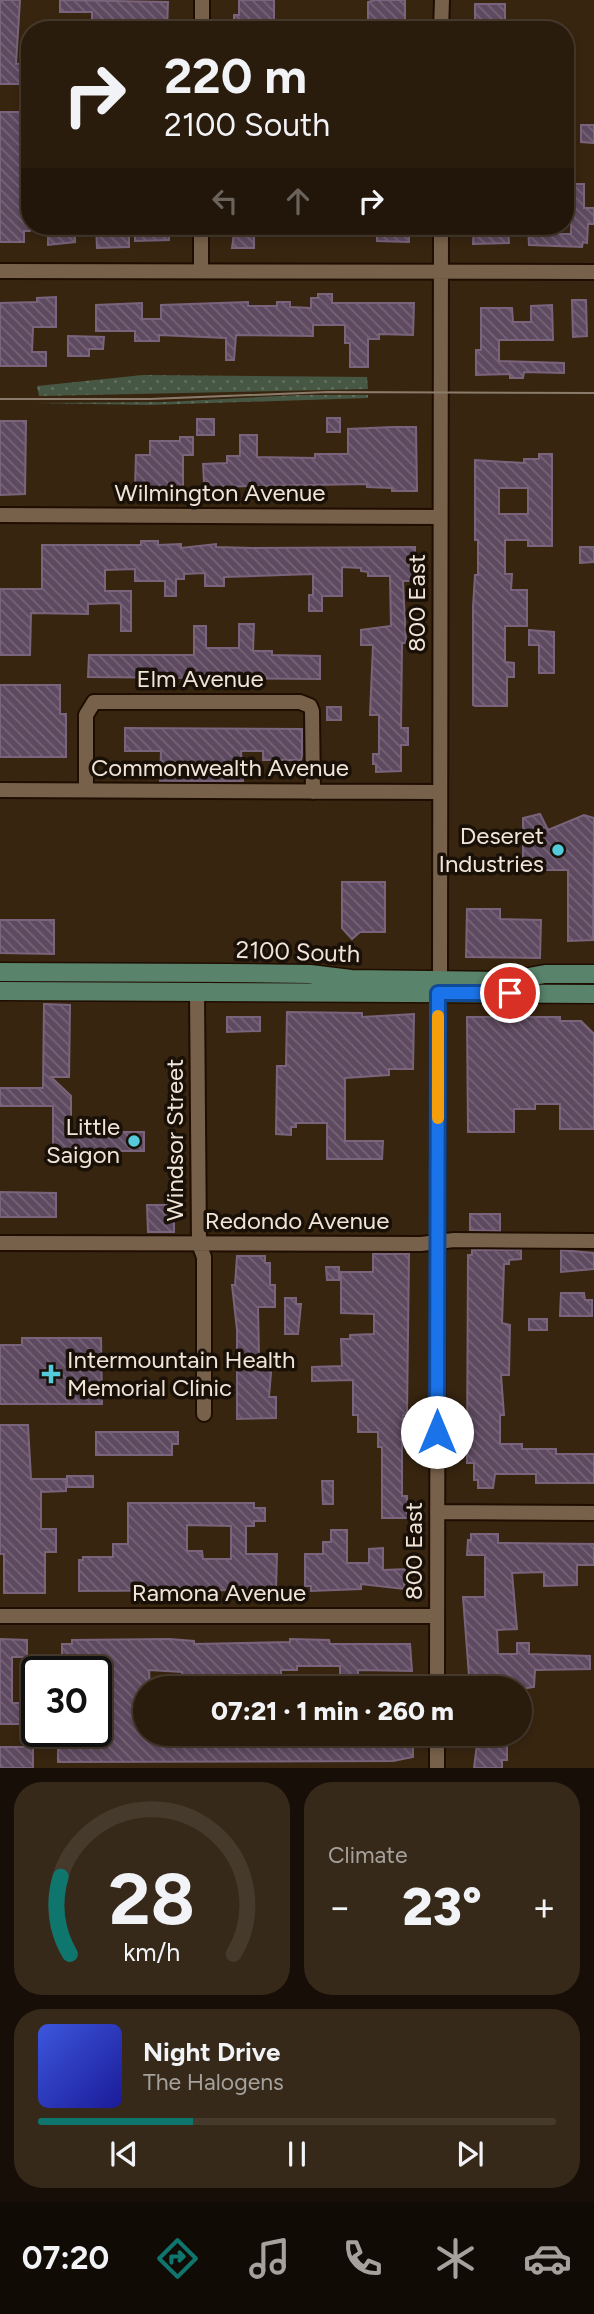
<!DOCTYPE html>
<html lang="en">
<head>
<meta charset="utf-8">
<style>
  body { margin:0; font-family:Figtree,sans-serif; background:#36291a; color:#f1f3f6; height:100vh; display:flex; flex-direction:column; font-size:26px; white-space:nowrap }
  * { box-sizing:border-box; margin:0 }
  p { font-size:23px; color:#a5a19d }
  .icon { flex:none; width:38px; height:38px; fill:none; stroke:currentColor; stroke-width:2; stroke-linecap:round; stroke-linejoin:round }
  .map { position:relative; height:1768px; overflow:hidden }
  .details { display:flex; flex-direction:column; gap:14px; padding:14px; background:#170f07; flex:1 }
  .details>* { flex:none }
  .guide { position:absolute; left:21px; top:21px; width:553px; height:214px; border-radius:28px; box-shadow:0 4px 10px #0003,0 0 0 2px #463a2d; background:#2a1c0c; color:#f1f3f6; overflow:hidden }
  .speed { position:absolute; left:21px; top:1656px; display:flex; gap:14px; font-size:35px; font-weight:700; text-align:center }
  .speed>* { display:grid; place-content:center; width:91px; height:91px; border-radius:50%; background:#2a1c0c; box-shadow:0 4px 10px #0003,0 0 0 2px #463a2d; line-height:1 }
  .speed .limit { border:4px solid #111; border-radius:10px; background:#fff; color:#111 }
  .pin { position:absolute; display:grid; place-items:center; width:60px; height:60px; color:#fff; margin:-30px; border:4px solid #fff; border-radius:50%; box-shadow:0 2px 7px #0007 }
  .me { position:absolute; width:77px; margin:-38px; rotate:0deg; stroke-linejoin:round; filter:drop-shadow(0 0 5px #0008) }
  .turn { display:flex; align-items:center; gap:24px; height:147px; padding:0 28px; font-size:32px }
  .turn .icon { width:91px; height:91px; stroke-width:2.5 }
  .turn b { display:block; font-size:49px; line-height:60px }
  .lanes { display:flex; align-items:center; height:66px; padding:0 28px; background:#0003; justify-content:center; gap:35px; direction:ltr }
  .lanes .off { opacity:.35 }
  .big { font-size:52px; font-weight:800; line-height:1.1 }
  .details .card { flex:1; display:flex; flex-direction:column; justify-content:center; gap:10px; min-width:0; padding:0 24px; border-radius:28px; background:#36291a }
  .details .dial { align-items:center; gap:0 }
  .dial svg { height:182px; overflow:visible; fill:none; stroke:#463a2d; stroke-width:7; stroke-linecap:round; text-anchor:middle }
  .dial text { fill:#f1f3f6; stroke:none }
  .song { display:flex; align-items:center; gap:21px }
  .cover { width:84px; height:84px; border-radius:10px; background:linear-gradient(135deg,hsl(230 70% 55%),hsl(240 70% 35%)) }
  .played { height:7px; border-radius:4px; background:linear-gradient(90deg,#0f766e 30%,#463a2d 30%) }
  .keys { display:flex; justify-content:space-around; direction:ltr }
  .heat { display:flex; justify-content:space-between; align-items:center; font-size:38px; direction:ltr }
  .details .tiles { flex:1; display:grid; gap:14px; grid-template-columns:1fr 1fr }
  .card:last-child { grid-column:span 2 }
  .trip { position:absolute; left:133px; top:1676px; width:399px; height:70px; border-radius:35px; background:#2a1c0c; box-shadow:0 4px 10px #0003,0 0 0 2px #463a2d; font-weight:800; line-height:70px; text-align:center }
  .tabs { display:flex; height:112px; justify-content:space-around; align-items:center; background:#110b05; color:#a5a19d }
  .tabs .icon { width:49px; height:49px }
  .tabs .current { color:#0f766e }
  .tabs b { font-size:32px; color:#f1f3f6 }
  .map>svg:first-child { display:block }
  .garden { fill:url(#garden-dots) }
  .building { fill:url(#building-back-hatch); stroke:#79647b; stroke-width:2; fill-rule:evenodd }
  .lines { fill:none; stroke-linecap:round; stroke-linejoin:round }
  .minor-casing { stroke:#1f0d00; stroke-width:18 }
  .secondary-casing { stroke:#1f0d00; stroke-width:21 }
  .minor { stroke:#77614b; stroke-width:14 }
  .secondary { stroke:#59836b; stroke-width:18 }
  .tram { stroke:#8b7b6a; stroke-width:2 }
  .route-casing { stroke:#114b97; stroke-width:18 }
  .route { stroke:#1a73e8; stroke-width:12 }
  .slow { stroke:#f59e0b; stroke-width:12 }
  .poi-dot { fill:#53cbdb; stroke:#191008; stroke-width:2.5 }
  .labels { text-anchor:middle; stroke-width:7; stroke-linejoin:round; paint-order:stroke }
  .street-label { font-size:24px; fill:#f1e4d8; stroke:#191008 }
  .poi-label { font-size:24px; fill:#f1e4d8; stroke:#191008; text-anchor:end }
</style>
</head>
<body>
<div class="map">
<svg width="594" height="1768" viewBox="0 0 594 1768">
  <defs>
    <pattern id="garden-dots" width="8" height="8" patternUnits="userSpaceOnUse" patternTransform="scale(1.75)"><rect width="8" height="8" fill="#465743"/><path d="M2 2h.1M6 6h.1" fill="none" stroke="#616f5d" stroke-width="1.8" stroke-linecap="round"/></pattern>
    <pattern id="building-back-hatch" width="6" height="6" patternUnits="userSpaceOnUse" patternTransform="scale(1.75)"><rect width="6" height="6" fill="#5e4a60"/><path d="M-1 5l2 2M0 0l6 6M5-1l2 2" fill="none" stroke="#766476"/></pattern>
  </defs>
  <rect width="100%" height="100%" fill="#382510"/>
  <!-- garden -->
  <path class="garden" d="M143,375L367,377L368,389L39,396L37,386Z
    M299,395H368V398L150,405L37,403L166,402Z"/>
  <!-- building -->
  <path class="building" d="M0,0H20L16,64L28,63V84H0Z
    M60,0L168,2L167,30H92V12H60Z
    M239,0H274V30H234V15H239Z
    M375,0H405V30H368V2Z
    M475,4H505V24H475Z
    M0,112H24V142H30V231H24V242H0Z
    M581,125H594V143L581,142Z
    M572,184H584V208H594V224H588L587,243L583,242L582,247L529,245L528,227H543L546,234H571Z
    M48,226H75V242L48,245Z
    M96,226H115V236H129V247L97,248Z
    M135,226H168L169,240L135,241Z
    M235,226H254V248H232Z
    M295,226H346V236L295,235Z
    M377,226H409V242L377,241Z
    M474,226H508L509,243L473,244Z
    M318,294H332V303H414L413,335L379,334V339H368V367H350V343H345V325H313V336L236,335L234,360H226V338L159,335V341H135V331H96V305L142,303V319H161V305L248,302V306H277V302H290V307L311,308V298H318Z
    M56,297V327H33L32,352H46V366H0V303L37,302V298Z
    M572,300H586L587,336L573,337Z
    M552,305L553,340H499V361L564,363V373L524,372L523,378H510V374L476,375V350H481V308H512L513,322H531V306Z
    M68,336L104,337L103,349H89V356H68Z
    M327,418H340V432H327Z
    M197,419H214V435H197Z
    M0,421H26L25,494L0,495Z
    M393,427H416L417,491H392V488L367,487V484L207,487V482L204,483L203,464L227,463V456H240V435H257V457L315,458V454H348V429Z
    M180,437H193V455H183V489L135,487L136,455H150V441H180Z
    M539,454H552V546H528V540H505V574H512L511,590H527V626H505V662L514,663V677H507V706H475L473,705V607L475,575H478V540H475V460L524,463V459H539ZM499,488H528V514H499Z
    M141,541H158V545L181,544V548L216,544V547L252,548L415,547V578L414,581H403L406,643H402L401,728H408V745H401V771L376,772V764H373V754H379V715H370L373,645H361V630L391,626L390,576H368V572L361,571V568L342,567V596H322V611H309V595H313V574L224,577V586H205V573L184,574V579H176V596H165V581H135V569L105,570V591H131V631H121V604L117,603L88,604V614L31,613L30,655H0V589H42V545H141Z
    M580,547H594V562L580,563Z
    M239,624H254L253,651H272V655L320,656V679L88,677L89,655H194V626H206V648H239Z
    M529,630L554,632V673H539V645H529Z
    M0,685H60V714H66V757H0Z
    M327,707H341V720H327Z
    M125,728L302,729V755L301,760H263V751H241L243,781H160L161,751H125Z
    M540,814L548,830L584,815L594,818L593,940L568,941V870H523V818Z
    M342,882H385V932H360L352,939L342,928Z
    M467,909H500V919L541,920L540,958L466,957Z
    M0,920H54V954L0,953Z
    M44,1004L70,1005L69,1077H51L71,1096V1132H144V1151H119V1162H85V1156H53V1106H0V1088H43Z
    M287,1012L362,1013V1017L414,1014L413,1069H389V1075L345,1078V1141H383L382,1159H327V1123H296V1127H291V1135L276,1134L277,1066H286Z
    M227,1017H260V1031L227,1032Z
    M467,1017H560V1021H581L594,1034V1129H560V1104H535V1109H514V1132H468Z
    M0,1192L56,1193V1217H0Z
    M147,1205H174V1232H148Z
    M470,1214H500V1231L470,1230Z
    M472,1250H521V1259L509,1260V1264H504L502,1323L510,1325L509,1375H501L504,1415H500V1444H522V1449H556V1454H594V1483H536V1474H495L493,1488H478V1480H474V1463H467L468,1255H472Z
    M561,1250L594,1253V1269L561,1272Z
    M373,1254H409L407,1415H403L402,1447V1496H407V1518H382V1447H378V1432H358V1415H353V1380L312,1381V1367L342,1366L341,1339H350V1335L374,1334V1314L341,1313V1272H373Z
    M237,1256H265V1263H270V1285H275V1307H258L259,1358L272,1360L269,1397H276V1418L237,1419V1330L232,1285H235Z
    M326,1267H339V1280H327Z
    M561,1293H584L585,1300H592V1316H560Z
    M285,1298H296V1304H301L298,1334H285Z
    M529,1319H547V1330H529Z
    M22,1338H101L102,1404H0V1345H22Z
    M0,1425H28L31,1479H66V1491L41,1492V1529H56V1552H45V1593H4V1554H0Z
    M96,1432H178V1444H172V1455H96Z
    M67,1476H93V1487H67Z
    M322,1481H333V1504H323Z
    M128,1503H254V1508H265V1521H254V1526H246V1554H277L276,1590L79,1591V1560H83V1557H113V1544H128ZM187,1525L231,1526V1559H203L202,1551H187Z
    M331,1530H347V1563H369V1549L383,1548V1570L408,1569V1584H404V1589L361,1584V1589L311,1591V1586H305V1554H323V1542H331Z
    M471,1534H498V1543L594,1544V1565H577V1585L544,1586V1572L512,1573L517,1629L497,1630L498,1654H517V1643H529V1654L590,1656V1669L535,1670L534,1687L521,1689H470L463,1597H485V1555H467L468,1540H471Z
    M0,1639L27,1640V1657H12V1703H31V1715H20V1724H0Z
    M169,1639L194,1641V1644L290,1642V1639L329,1640L330,1644H410L412,1671L358,1670V1677L340,1676V1666H297V1670H281V1689H269V1683H259V1676L236,1674V1686L182,1689V1672L149,1670L150,1689H145V1701H141V1731H145V1734H413V1757L393,1761L58,1762V1742H41V1731H96V1725H106V1702H96V1671H62V1644H72V1640Z
    M478,1736H495V1741H507V1760H502V1768H474Z
    M0,1747H33V1768H0Z"/>
  <g class="lines">
    <!-- minor casing -->
    <g class="minor-casing">
      <path id="minor" d="M202,30V0
        M441,30L442,0
        M0,271L594,272
        M201,271V226
        M0,515L440,517
        M0,790L439,792
        M86,790V715L94,702H300L310,706L312,711L313,792
        M440,980L441,226
        M197,991L199,1244L204,1257V1414
        M0,1243L421,1244L454,1240L594,1241
        M437,1512L594,1513
        M0,1616H437
        M437,1689L438,993
        M437,1768V1734"/>
    </g>
    <!-- secondary casing -->
    <g class="secondary-casing">
      <path id="secondary" d="M0,972L226,973L310,974L351,979L507,981L545,974H594
        M0,991L594,994"/>
    </g>
    <!-- minor -->
    <use href="#minor" class="minor"/>
    <!-- secondary -->
    <use href="#secondary" class="secondary"/>
    <!-- tram -->
    <path class="tram" d="M0,399H150L328,392L594,393"/>
  </g>
  <g class="lines">
    <!-- route casing -->
    <g class="route-casing">
      <path id="route" d="M437,1432L438,993H510"/>
    </g>
    <!-- route -->
    <use href="#route" class="route"/>
    <!-- slow -->
    <path class="slow" d="M438,1118V1016"/>
  </g>
  <!-- markers -->
  <g class="poi-dot">
    <circle cx="558" cy="850" r="7"/>
    <circle cx="134" cy="1141" r="7"/>
    <path d="M47.5 1363.5h7v7h7v7h-7v7h-7v-7h-7v-7h7z"/>
  </g>
  <g class="labels">
    <!-- street labels -->
    <g class="street-label">
      <text x="220" y="501">Wilmington Avenue</text>
      <text transform="translate(417 603) rotate(-90)" y="8">800 East</text>
      <text x="200" y="687">Elm Avenue</text>
      <text x="220" y="776">Commonwealth Avenue</text>
      <text transform="translate(298 952) rotate(2)" y="8">2100 South</text>
      <text transform="translate(175 1140) rotate(-90)" y="8">Windsor Street</text>
      <text x="297" y="1229">Redondo Avenue</text>
      <text transform="translate(414 1551) rotate(-90)" y="8">800 East</text>
      <text x="219" y="1601">Ramona Avenue</text>
    </g>
    <!-- poi labels -->
    <g class="poi-label">
      <text x="544" y="844">Deseret<tspan x="544" dy="28">Industries</tspan></text>
      <text x="120" y="1135">Little<tspan x="120" dy="28">Saigon</tspan></text>
      <text x="67" y="1368" text-anchor="start">Intermountain Health<tspan x="67" dy="28">Memorial Clinic</tspan></text>
    </g>
  </g>
</svg>
<div class="speed"><div class="limit">30</div></div>
<div class="pin" style="left:510px;top:993px;background:#d93025"><svg class="icon" aria-label="arrive" viewBox="0 0 24 24"><path d="M6 21V4h12l-3 4 3 4H6"/></svg></div>
<svg class="me" style="left:437px;top:1432px" viewBox="-20 -20 40 40"><circle r="19" fill="#fff"/><path d="M0-13L10 11 0 6-10 11z" fill="#1a73e8"/></svg>
<div class="trip">07:21 · 1 min · 260 m</div>
<div class="guide">
<div class="turn"><svg class="icon" aria-label="right" viewBox="0 0 24 24"><path d="M7 20v-9h11M14 6l5 5-5 5"/></svg><div><b>220 m</b>2100 South</div></div>
<div class="lanes"><svg class="icon off" aria-label="left" viewBox="0 0 24 24"><path d="M17 20v-9H6M10 6l-5 5 5 5"/></svg><svg class="icon off" aria-label="ahead" viewBox="0 0 24 24"><path d="M12 20V5M6 11l6-6 6 6"/></svg><svg class="icon" aria-label="right" viewBox="0 0 24 24"><path d="M7 20v-9h11M14 6l5 5-5 5"/></svg></div>
</div>
</div>
<section class="details">
<div class="tiles">
<div class="card dial"><svg viewBox="0 0 100 80">
<path d="M14 69A42 42 0 1 1 86 69"/>
<path d="M14 69A42 42 0 0 1 10 35" stroke="#0f766e"/>
<text x="50" y="56" font-size="32" font-weight="700">28</text>
<text x="50" y="72" font-size="11">km/h</text>
</svg></div>
<div class="card"><p>Climate</p>
<div class="heat"><a>−</a><b class="big">23°</b><a>+</a></div>
</div>
<div class="card">
<div class="song"><i class="cover"></i><div><b>Night Drive</b><p>The Halogens</p></div></div>
<div class="played"></div>
<div class="keys"><svg class="icon" aria-label="previous" viewBox="0 0 24 24"><path d="M18 5L8 12l10 7zM5 5v14"/></svg><svg class="icon" aria-label="pause" viewBox="0 0 24 24"><path d="M8 5v14M16 5v14"/></svg><svg class="icon" aria-label="next" viewBox="0 0 24 24"><path d="M6 5l10 7-10 7zM19 5v14"/></svg></div>
</div>
</div>
</section>
<nav class="tabs">
<b>07:20</b>
<svg class="icon current" aria-label="directions" viewBox="0 0 24 24"><path d="M12 3l9 9-9 9-9-9zM9 14v-3h6M13 9l2 2-2 2"/></svg>
<svg class="icon" aria-label="music" viewBox="0 0 24 24"><path d="M9 18V5l10-2v13"/><circle cx="6" cy="18" r="3"/><circle cx="16" cy="16" r="3"/></svg>
<svg class="icon" aria-label="phone" viewBox="0 0 24 24"><path d="M5 4h4l2 5-3 2q2 4 5 5l2-3 5 2v4C11 20 4 13 5 4z"/></svg>
<svg class="icon" aria-label="climate" viewBox="0 0 24 24"><path d="M12 3v18M4 7l16 10M4 17L20 7"/></svg>
<svg class="icon" aria-label="car" viewBox="0 0 24 24"><path d="M5 17H2v-5l4-1 3-4h7l3 4 3 1v5h-3M9 17h6M6 11h13"/><circle cx="7" cy="17" r="2"/><circle cx="17" cy="17" r="2"/></svg>
</nav>
</body>
</html>
